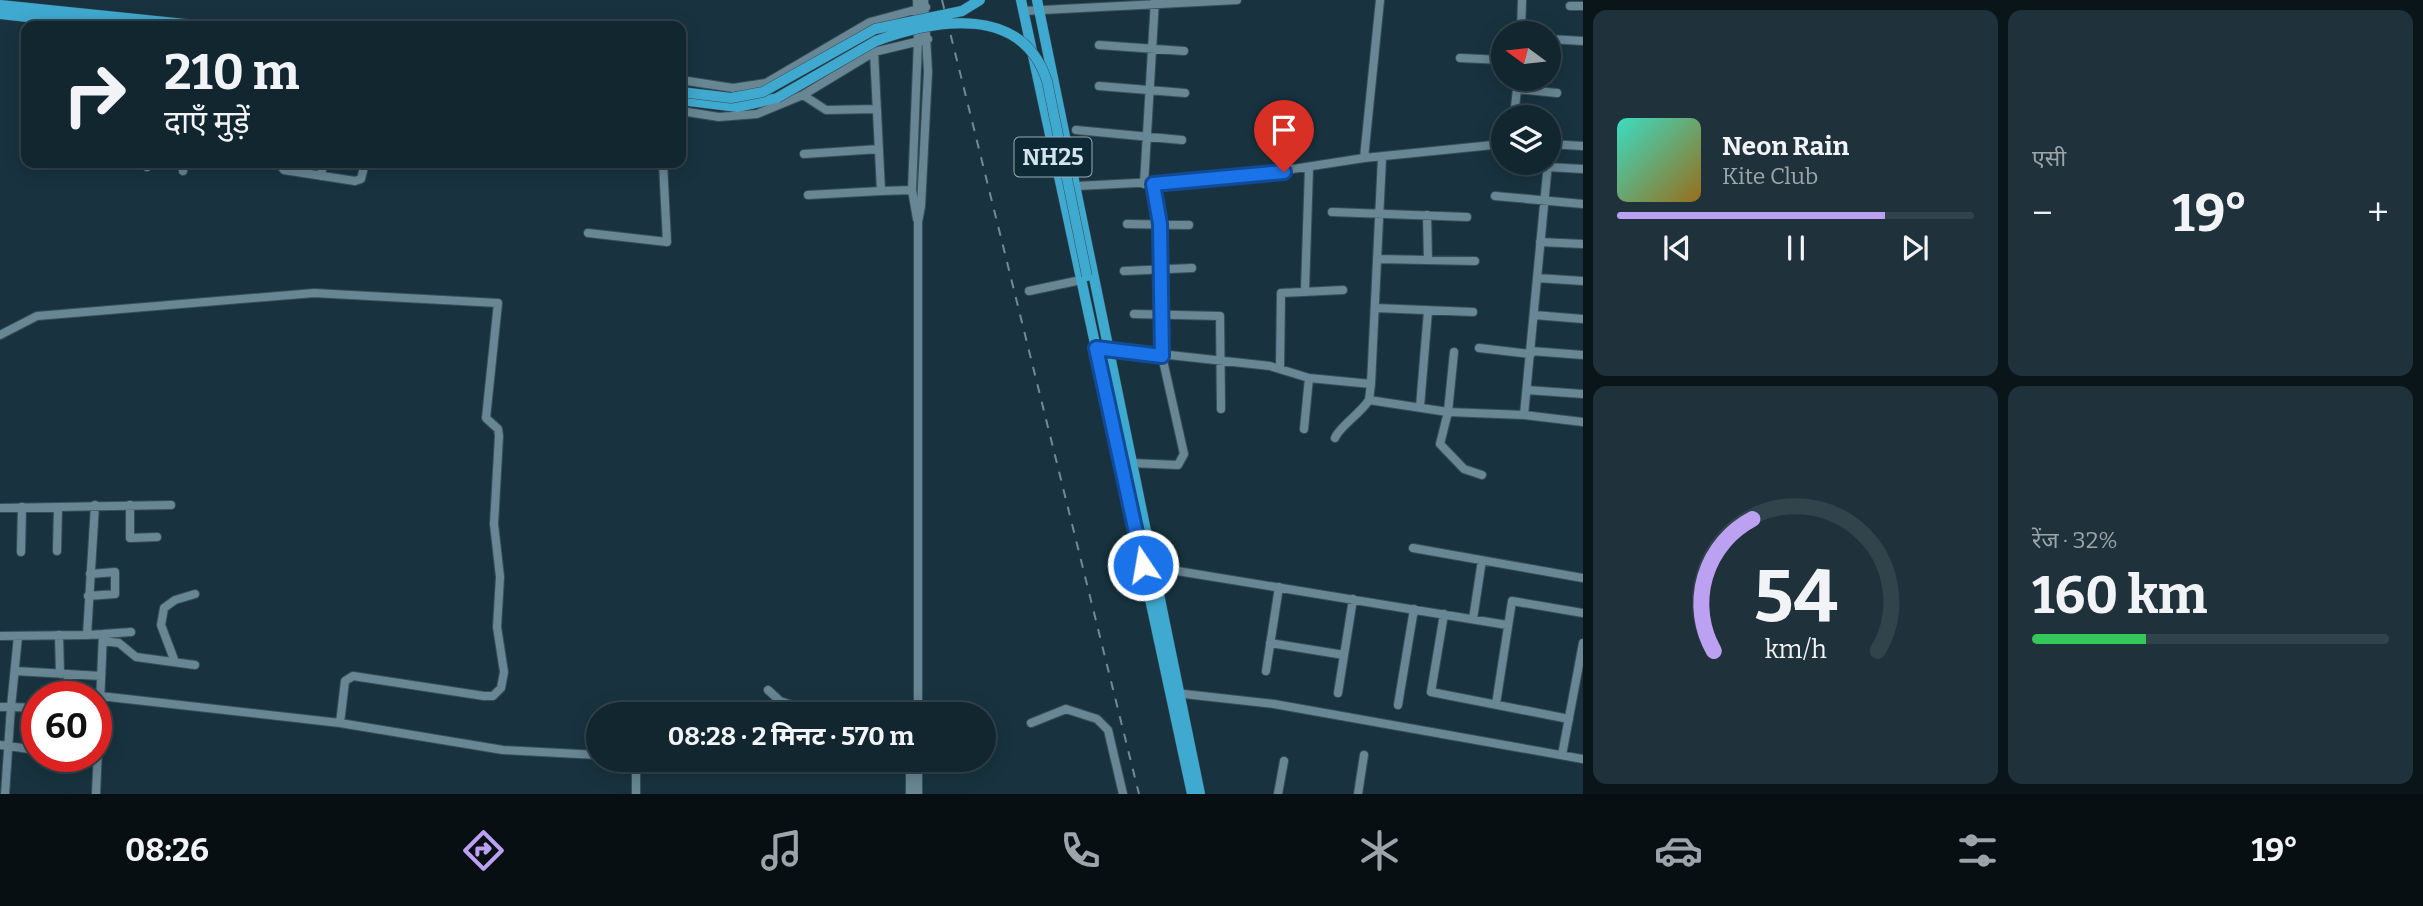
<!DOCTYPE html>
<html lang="hi">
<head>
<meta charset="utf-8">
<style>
  body { margin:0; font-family:Bitter,"Noto Sans Devanagari",serif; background:#1f323b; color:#f1f3f6; height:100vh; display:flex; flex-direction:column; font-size:26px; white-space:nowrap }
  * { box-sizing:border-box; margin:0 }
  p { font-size:23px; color:#9ca5aa }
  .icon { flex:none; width:38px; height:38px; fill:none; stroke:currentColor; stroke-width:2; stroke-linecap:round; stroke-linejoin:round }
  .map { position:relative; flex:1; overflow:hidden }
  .panel { display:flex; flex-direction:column; gap:10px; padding:10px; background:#0a151a; width:840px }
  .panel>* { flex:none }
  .top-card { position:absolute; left:21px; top:21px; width:665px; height:147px; border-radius:14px; box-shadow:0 4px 18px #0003,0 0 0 2px #31434b; background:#12262f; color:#f1f3f6; overflow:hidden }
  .needle { width:46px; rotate:285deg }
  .controls { position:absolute; left:1491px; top:21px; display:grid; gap:14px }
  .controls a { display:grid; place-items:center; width:70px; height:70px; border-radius:50%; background:#12262f; box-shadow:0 4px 18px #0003,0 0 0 2px #31434b; font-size:35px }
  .speed { position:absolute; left:21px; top:681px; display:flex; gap:14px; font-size:35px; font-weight:700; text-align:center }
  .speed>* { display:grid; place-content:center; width:91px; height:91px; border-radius:50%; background:#12262f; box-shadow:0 4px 18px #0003,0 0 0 2px #31434b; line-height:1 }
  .speed .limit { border:10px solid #d22; background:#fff; color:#111 }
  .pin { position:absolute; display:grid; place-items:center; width:60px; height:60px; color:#fff; margin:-72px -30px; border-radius:50% 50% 50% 0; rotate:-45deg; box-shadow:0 0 7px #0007 }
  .pin .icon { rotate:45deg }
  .me { position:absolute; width:77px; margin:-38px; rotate:348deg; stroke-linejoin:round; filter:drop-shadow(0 0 5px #0008) }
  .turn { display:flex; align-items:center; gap:24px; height:147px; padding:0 28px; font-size:32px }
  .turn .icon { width:91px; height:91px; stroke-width:2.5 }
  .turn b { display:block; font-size:49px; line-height:60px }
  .big { font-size:52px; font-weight:700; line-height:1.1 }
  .panel .widget { flex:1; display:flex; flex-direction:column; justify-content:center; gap:10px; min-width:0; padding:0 24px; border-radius:14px; background:#1f323b }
  .panel .dial { align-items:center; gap:0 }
  .dial svg { height:182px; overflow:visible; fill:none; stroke:#31434b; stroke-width:7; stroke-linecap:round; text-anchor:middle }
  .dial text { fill:#f1f3f6; stroke:none }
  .song { display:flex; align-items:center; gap:21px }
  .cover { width:84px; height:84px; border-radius:10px; background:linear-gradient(135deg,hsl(170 70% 55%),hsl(40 70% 35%)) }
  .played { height:7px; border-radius:4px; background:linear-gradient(90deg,#bca0f2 75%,#31434b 75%) }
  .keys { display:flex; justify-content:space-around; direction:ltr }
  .heat { display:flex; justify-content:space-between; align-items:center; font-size:38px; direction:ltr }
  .charge { height:10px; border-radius:5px; background:linear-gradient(90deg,#34c759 32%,#31434b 0) }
  .panel .tiles { flex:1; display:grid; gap:10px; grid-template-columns:repeat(2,1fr) }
  .trip { position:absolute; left:586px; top:702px; width:410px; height:70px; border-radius:35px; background:#12262f; box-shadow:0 4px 18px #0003,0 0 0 2px #31434b; font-weight:700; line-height:70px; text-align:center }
  .tab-bar { display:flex; height:112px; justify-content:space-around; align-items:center; background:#070f13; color:#9ca5aa }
  .tab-bar .icon { width:49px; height:49px }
  .tab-bar .on { color:#bca0f2 }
  .tab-bar b { font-size:32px; color:#f1f3f6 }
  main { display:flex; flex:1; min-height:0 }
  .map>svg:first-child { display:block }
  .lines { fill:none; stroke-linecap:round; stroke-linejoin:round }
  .minor-casing { stroke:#374f59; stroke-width:10 }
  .major-casing { stroke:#374f59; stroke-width:11 }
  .minor { stroke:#688694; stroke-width:8 }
  .major { stroke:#3fa9d0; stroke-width:10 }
  .rail { stroke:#738993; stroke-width:2; stroke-dasharray:9 9; stroke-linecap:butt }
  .major-bridge-casing { stroke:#374f59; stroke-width:11; stroke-linecap:butt }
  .major-bridge { stroke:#3fa9d0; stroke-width:10 }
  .route-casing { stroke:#114b97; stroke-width:18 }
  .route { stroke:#1a73e8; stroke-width:12 }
  .labels { text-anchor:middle; stroke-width:7; stroke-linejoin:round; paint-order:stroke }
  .shield { fill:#0d2935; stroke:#98acb5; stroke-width:2 }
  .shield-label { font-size:23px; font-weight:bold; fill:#d4e4ec }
</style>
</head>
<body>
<main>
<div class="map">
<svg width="1583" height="794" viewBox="0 0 1583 794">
  <rect width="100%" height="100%" fill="#18333f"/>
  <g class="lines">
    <!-- minor casing -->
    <g class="minor-casing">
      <path id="minor" d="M1570,6H1583
        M1023,11L1237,0
        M1521,33L1522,0
        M1549,39L1583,41
        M1099,45L1184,51
        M874,52L881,191L912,190
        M1460,58L1503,60
        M681,80L733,88L766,83L870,22L926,7
        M1099,86L1185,93
        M1517,89L1557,93
        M803,95L826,110L876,109
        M681,111L719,117L757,114L803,95L874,52L928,39
        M1514,117L1518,79
        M1076,130L1182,140
        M1549,144L1583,146
        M804,154L879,149
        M1364,158L1380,0
        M278,163L284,170L355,181L361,179L365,163
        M147,167L148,163
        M1547,167L1583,169
        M183,171L184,163
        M321,176L323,163
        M1144,184L1155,0
        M1077,186L1234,178L1364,158L1503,144
        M808,195L881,191
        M1495,196L1583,204
        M1332,212L1467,217
        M1427,215L1428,260
        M917,219L912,190L918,41L917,0
        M1127,224L1189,225
        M588,233L667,242L663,163
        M1540,242L1583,244
        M1379,259L1475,261
        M1124,271L1192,268
        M1537,278L1583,281
        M1305,290L1309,168
        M1029,291L1081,280
        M1376,308L1473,312
        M1134,314L1220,316L1221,409
        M1534,315L1583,319
        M0,335L37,316L314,293L498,303L486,418L498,429L499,436L494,524L500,577L497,627L504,672L501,688L493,696H484L353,676L345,681L340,723
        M1096,347L1270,366L1309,378L1371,384L1369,400L1448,412L1524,415L1548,163
        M1479,348L1531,354
        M1531,351L1583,355
        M1454,352L1448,412L1440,444L1464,469L1482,475
        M1280,368L1281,293L1343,290
        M1371,384L1382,158
        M1527,390L1583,394
        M1420,407L1428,311
        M1524,415L1583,422
        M1304,429L1309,378
        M1335,438C1339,427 1360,414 1369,400
        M1131,463L1178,465L1184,454L1162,356L1160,224L1153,184
        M130,505V538L157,537
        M0,508L171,505
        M1413,548L1583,578
        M57,551L58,507
        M21,552L22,507
        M1153,567L1507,625
        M88,596L115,594V572L90,574
        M1444,614L1431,692L1569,719
        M1473,619L1482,560
        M103,634L131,632
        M59,635L60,674
        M87,635L103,634L96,794
        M0,636L87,635L95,505
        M103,641L119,643L136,657L195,665
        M1270,643L1344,655
        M175,662L161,625L164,608L175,600L195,594
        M15,671L101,676
        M1266,671L1279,587
        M768,690L780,701L801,708L918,711
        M1175,693L1274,704L1583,759
        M1338,693L1353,599
        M67,696L68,674
        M100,696L340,723L503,750L598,755
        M1496,704L1512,601L1583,613
        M1398,705L1414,609
        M0,707H11L18,636
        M918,714V222L921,206L928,72L924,0
        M1031,723L1066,709L1097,719L1108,730L1123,794
        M0,745L37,750
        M1562,755L1583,643
        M79,756L97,759
        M636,760V794
        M831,760L910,763
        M5,794L11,707L37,708
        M910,794V760
        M918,794V760
        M1278,794L1284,761
        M1358,794L1364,755"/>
    </g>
    <!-- major casing -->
    <g class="major-casing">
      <path id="major" d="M1021,0L1192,794
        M1037,0L1200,794
        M0,5L204,26
        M0,14L109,26
        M681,100L738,107L777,98"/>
    </g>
    <!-- minor -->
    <use href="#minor" class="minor"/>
    <!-- major -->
    <use href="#major" class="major"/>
    <!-- rail -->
    <path class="rail" d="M942,0L1139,794"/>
    <!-- major-bridge casing -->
    <g class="major-bridge-casing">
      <path id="major-bridge" d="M681,92L731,98L763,92L875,29L962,11L980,0
        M777,98L876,41C936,19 1022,4 1047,81L1087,276"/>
    </g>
    <!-- major-bridge -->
    <use href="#major-bridge" class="major-bridge"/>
  </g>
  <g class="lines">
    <!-- route casing -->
    <g class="route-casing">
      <path id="route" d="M1143,565L1096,348L1162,356L1160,224L1153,184L1284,172"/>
    </g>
    <!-- route -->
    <use href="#route" class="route"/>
  </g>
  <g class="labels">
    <!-- shield labels -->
    <rect class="shield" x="1014.5" y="137.5" width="77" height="39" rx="5"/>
    <g class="shield-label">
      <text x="1053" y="165">NH25</text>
    </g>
  </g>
</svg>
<div class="controls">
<a><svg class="needle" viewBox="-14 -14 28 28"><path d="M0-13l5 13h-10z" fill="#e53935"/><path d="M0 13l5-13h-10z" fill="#9ca5aa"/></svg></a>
<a><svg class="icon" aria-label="layers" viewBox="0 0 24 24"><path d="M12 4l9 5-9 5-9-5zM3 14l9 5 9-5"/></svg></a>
</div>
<div class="speed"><div class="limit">60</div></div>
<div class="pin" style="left:1284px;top:172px;background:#d93025"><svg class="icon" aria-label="arrive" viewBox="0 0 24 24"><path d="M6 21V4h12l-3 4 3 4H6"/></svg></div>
<svg class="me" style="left:1143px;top:565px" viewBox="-20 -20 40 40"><circle r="17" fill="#1a73e8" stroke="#fff" stroke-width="3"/><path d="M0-11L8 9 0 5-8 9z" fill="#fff"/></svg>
<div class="trip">08:28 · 2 मिनट · 570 m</div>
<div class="top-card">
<div class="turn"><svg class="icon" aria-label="right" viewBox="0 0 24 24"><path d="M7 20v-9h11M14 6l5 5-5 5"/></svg><div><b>210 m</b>दाएँ मुड़ें</div></div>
</div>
</div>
<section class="panel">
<div class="tiles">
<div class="widget">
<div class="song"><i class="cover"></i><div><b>Neon Rain</b><p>Kite Club</p></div></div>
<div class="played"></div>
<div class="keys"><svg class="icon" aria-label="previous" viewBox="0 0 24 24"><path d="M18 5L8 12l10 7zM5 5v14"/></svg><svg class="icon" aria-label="pause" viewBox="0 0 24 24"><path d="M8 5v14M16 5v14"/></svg><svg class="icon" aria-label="next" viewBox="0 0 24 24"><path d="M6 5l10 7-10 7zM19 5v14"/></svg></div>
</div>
<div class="widget"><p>एसी</p>
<div class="heat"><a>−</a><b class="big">19°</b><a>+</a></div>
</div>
<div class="widget dial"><svg viewBox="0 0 100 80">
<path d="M14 69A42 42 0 1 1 86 69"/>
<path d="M14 69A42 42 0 0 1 31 11" stroke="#bca0f2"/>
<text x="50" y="56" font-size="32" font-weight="700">54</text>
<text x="50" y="72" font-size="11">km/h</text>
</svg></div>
<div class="widget"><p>रेंज · 32%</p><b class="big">160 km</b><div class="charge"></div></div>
</div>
</section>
</main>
<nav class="tab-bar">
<b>08:26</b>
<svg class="icon on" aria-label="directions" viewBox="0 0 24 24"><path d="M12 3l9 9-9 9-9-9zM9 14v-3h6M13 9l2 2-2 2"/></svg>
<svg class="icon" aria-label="music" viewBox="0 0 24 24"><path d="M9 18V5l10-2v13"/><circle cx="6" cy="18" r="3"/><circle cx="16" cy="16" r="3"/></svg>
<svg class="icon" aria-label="phone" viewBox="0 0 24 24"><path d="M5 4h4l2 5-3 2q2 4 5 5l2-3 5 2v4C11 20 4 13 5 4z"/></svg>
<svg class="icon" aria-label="climate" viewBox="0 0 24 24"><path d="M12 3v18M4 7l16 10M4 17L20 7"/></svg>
<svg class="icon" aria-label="car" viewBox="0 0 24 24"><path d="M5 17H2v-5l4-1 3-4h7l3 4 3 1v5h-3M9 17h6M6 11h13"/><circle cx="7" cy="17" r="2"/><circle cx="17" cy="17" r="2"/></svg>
<svg class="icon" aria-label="filters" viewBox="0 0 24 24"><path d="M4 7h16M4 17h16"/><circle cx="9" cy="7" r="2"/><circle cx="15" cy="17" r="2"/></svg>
<b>19°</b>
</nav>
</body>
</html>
